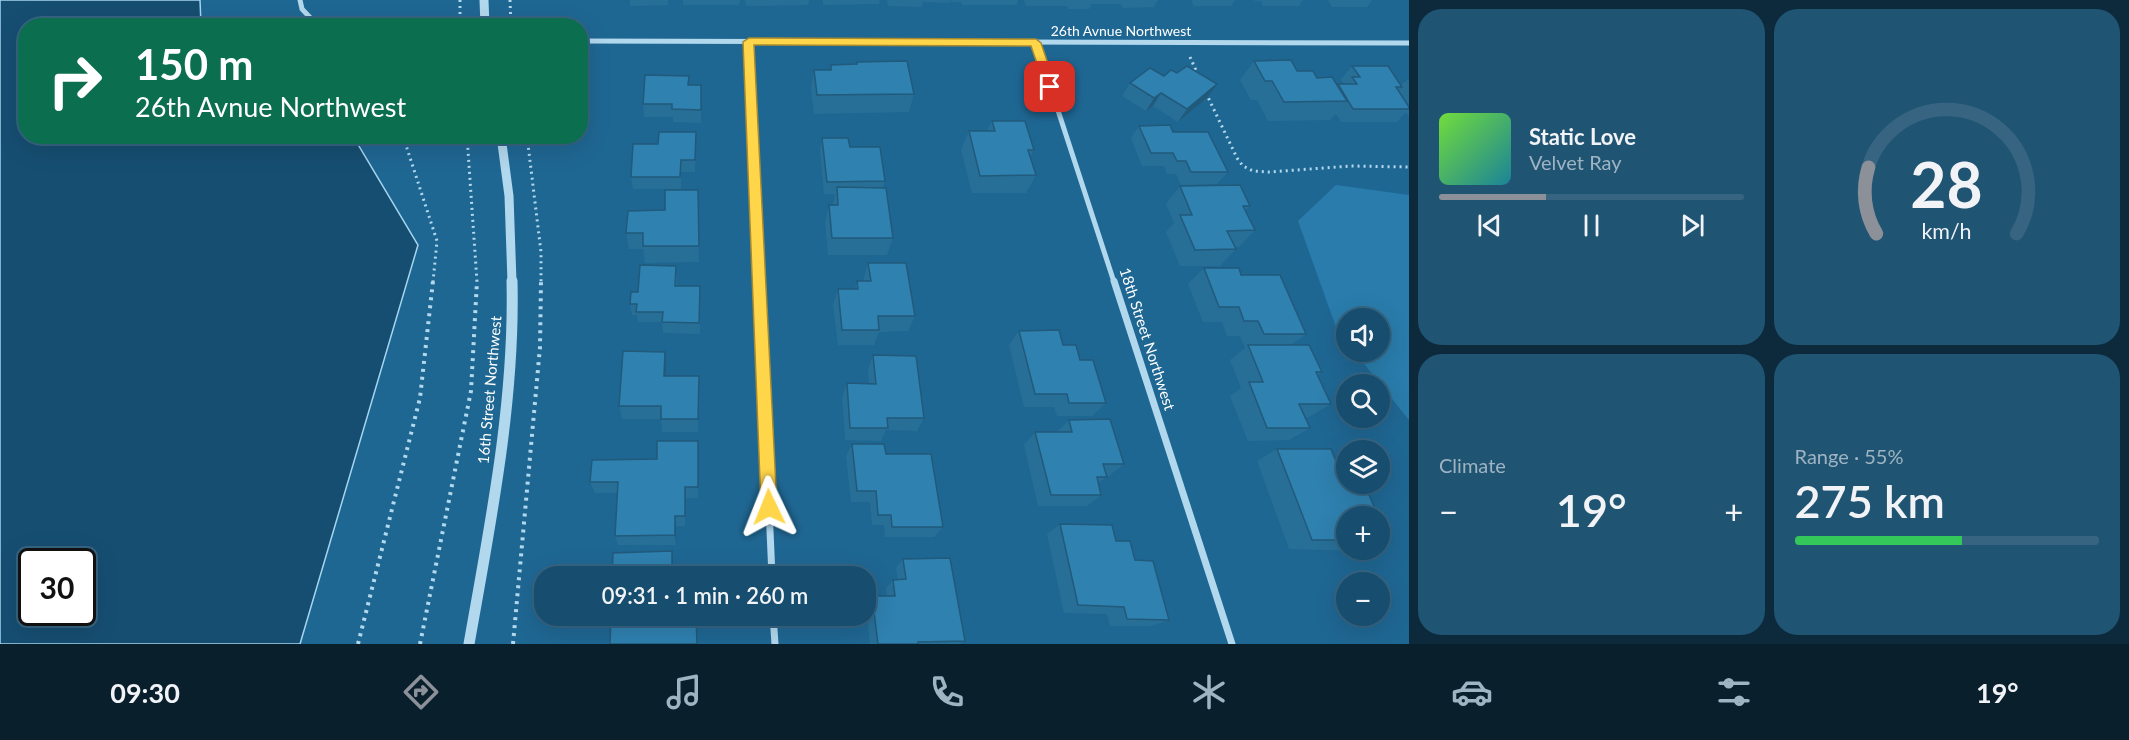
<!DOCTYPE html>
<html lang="en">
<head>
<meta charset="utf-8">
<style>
  body { margin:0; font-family:Lato,sans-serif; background:#205473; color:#f1f3f6; height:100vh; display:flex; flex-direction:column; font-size:22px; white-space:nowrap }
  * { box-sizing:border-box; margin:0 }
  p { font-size:20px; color:#9eb4c2 }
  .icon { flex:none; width:33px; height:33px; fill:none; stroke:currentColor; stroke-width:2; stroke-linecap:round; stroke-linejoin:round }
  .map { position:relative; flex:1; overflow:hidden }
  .panel { display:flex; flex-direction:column; gap:9px; padding:9px; background:#0d2a3c; width:720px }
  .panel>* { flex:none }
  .hud { position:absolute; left:18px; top:18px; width:570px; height:126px; border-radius:24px; box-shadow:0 6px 24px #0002,0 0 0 2px #366481; background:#0b6e4f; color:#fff; overflow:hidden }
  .controls { position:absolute; left:1336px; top:308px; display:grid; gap:12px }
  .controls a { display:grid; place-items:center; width:54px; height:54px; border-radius:50%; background:#174d6e; box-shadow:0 6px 24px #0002,0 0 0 2px #366481; font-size:30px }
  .speed { position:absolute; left:18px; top:548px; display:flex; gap:12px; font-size:30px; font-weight:700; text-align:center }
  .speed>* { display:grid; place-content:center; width:78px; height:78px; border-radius:50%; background:#174d6e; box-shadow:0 6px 24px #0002,0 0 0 2px #366481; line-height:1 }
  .speed .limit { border:3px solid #111; border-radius:9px; background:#fff; color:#111 }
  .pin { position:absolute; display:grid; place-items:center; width:51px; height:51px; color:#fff; margin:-26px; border-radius:12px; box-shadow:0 3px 9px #0006 }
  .me { position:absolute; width:66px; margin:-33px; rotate:358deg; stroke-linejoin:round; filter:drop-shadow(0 0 4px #0008) }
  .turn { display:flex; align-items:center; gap:21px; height:126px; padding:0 18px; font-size:27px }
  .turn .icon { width:78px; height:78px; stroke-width:2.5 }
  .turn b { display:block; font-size:42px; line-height:51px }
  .big { font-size:45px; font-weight:600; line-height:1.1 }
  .panel .card { flex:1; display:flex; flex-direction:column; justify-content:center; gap:9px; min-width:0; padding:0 21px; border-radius:24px; background:#205473 }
  .panel .dial { align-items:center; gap:0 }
  .dial svg { height:156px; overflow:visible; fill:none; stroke:#366481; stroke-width:7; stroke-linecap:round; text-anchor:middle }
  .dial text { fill:#f1f3f6; stroke:none }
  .song { display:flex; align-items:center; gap:18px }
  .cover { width:72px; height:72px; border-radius:9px; background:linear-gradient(135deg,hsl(100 70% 55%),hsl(190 70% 35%)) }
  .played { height:6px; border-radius:3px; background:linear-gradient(90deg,#8c9099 35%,#366481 35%) }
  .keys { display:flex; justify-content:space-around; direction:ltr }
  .heat { display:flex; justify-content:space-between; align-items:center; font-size:33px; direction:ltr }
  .charge { height:9px; border-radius:4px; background:linear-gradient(90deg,#34c759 55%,#366481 0) }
  .panel .tiles { flex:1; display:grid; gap:9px; grid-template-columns:repeat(2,1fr) }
  .trip { position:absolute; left:534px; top:566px; width:342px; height:60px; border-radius:24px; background:#174d6e; box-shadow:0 6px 24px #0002,0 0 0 2px #366481; font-weight:600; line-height:60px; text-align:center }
  .tabs { display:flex; height:96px; justify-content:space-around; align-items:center; background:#091f2c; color:#9eb4c2 }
  .tabs .icon { width:42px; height:42px }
  .tabs .on { color:#8c9099 }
  .tabs b { font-size:27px; color:#f1f3f6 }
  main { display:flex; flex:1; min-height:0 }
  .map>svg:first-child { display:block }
  .green { fill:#297cab }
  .water { fill:#164e72; stroke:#a5d5ef; stroke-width:1.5; fill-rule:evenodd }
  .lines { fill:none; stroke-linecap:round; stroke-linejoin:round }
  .path-far1 { stroke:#b2d8ee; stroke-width:3; stroke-dasharray:2 4; stroke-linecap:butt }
  .path { stroke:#b2d8ee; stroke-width:4; stroke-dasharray:3 5; stroke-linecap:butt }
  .minor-far1 { stroke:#b2d8ee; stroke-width:5 }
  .minor { stroke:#b2d8ee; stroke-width:7 }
  .tertiary-far1 { stroke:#b2d8ee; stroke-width:9 }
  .tertiary { stroke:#b2d8ee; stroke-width:11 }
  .wall { fill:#286f97 }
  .shaded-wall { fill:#215a7b }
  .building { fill:#2f81b0; stroke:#215a7b; stroke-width:1.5 }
  .route { fill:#ffd54a; stroke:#a68a30; stroke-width:1.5 }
  .labels { text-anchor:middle; stroke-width:6; stroke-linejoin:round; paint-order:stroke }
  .far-street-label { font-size:14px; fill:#fff; stroke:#1f6793 }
  .street-label { font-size:15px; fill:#fff; stroke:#1f6793 }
</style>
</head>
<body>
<main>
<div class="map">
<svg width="1409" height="644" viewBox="0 0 1409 644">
  <rect width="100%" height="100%" fill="#1f6793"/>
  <!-- green -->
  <path class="green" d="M1336,185L1409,195V420L1354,351H1380V318H1347V342L1336,327L1298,221Z"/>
  <!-- water -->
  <path class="water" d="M0,0H200L201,25L26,26V136H341L356,141L418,245L300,644H0ZM32,561H82V612H32Z"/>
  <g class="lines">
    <!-- path-far1 -->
    <path class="path-far1" d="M460,0V26
      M510,0L511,26
      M1190,57L1198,75
      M1206,93L1237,158L1243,166L1253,171L1269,172L1351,166L1409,167
      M403,136L437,241L433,282
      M467,136L477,282
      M527,136L541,252V282"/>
    <!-- path -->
    <path class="path" d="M358,644L420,398L433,281
      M420,644L471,391L477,281
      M513,644L540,347L541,281"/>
    <!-- minor-far1 -->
    <path class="minor-far1" d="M300,0L302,9L318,26
      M580,41L1409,43
      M749,42L759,282
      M1036,43L1114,282"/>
    <!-- minor -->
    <path class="minor" d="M759,281L772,576
      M1114,281L1232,644
      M773,615L775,644"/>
    <!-- tertiary-far1 -->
    <path class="tertiary-far1" d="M484,0L485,26
      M501,136L509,196L512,282"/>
    <!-- tertiary -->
    <path class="tertiary" d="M469,644C490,525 515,402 512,281"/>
  </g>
  <!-- wall -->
  <path class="wall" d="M630,0H668V5L630,6Z
    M683,0H740L739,5H683Z
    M745,0H809L808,5L746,6Z
    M823,0H880L879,4L823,5Z
    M887,0H950L949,3L923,2L922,7L888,6Z
    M951,0H1018L1017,5H962L961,2H951Z
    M1024,0H1158L1154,7L1123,8L1121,4H1091L1089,9H1068L1067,6H1026Z
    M1191,0H1235L1231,6H1194Z
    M1254,0H1303L1299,6H1263L1261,1H1255Z
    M1328,0H1372L1367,7H1332Z
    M1254,61L1297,71L1337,85L1344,84L1341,79L1352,66L1401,85L1407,80H1409V116L1406,112L1397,122H1341L1336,114L1330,120L1268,121L1257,100H1251L1240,80Z
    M857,62L914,94L909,112L814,114L811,89L814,70H830L831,65L856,64Z
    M1177,73L1217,84L1208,97L1178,122L1153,106L1146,111L1122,96L1130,83Z
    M689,76V85H701V123L673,122V117H644L643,104Z
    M992,121L1034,150L1030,157L1036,175L1026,193H972L961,150L969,131H987Z
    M1139,126L1173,132L1228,172L1217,184L1181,185L1176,174H1167L1164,166H1142L1131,138Z
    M696,132L695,172H681V189H633L631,177L658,144Z
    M822,138L850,147L885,181L883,188L893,238L887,255H828L825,222L829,205H833L835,194H824L820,151Z
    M1180,186L1250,206L1245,210L1255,230L1239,247H1235L1236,249L1220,266H1180L1166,232L1174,223L1166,204Z
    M698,190L699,262L645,263L643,249H629L626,233Z
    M868,263L915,316L908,331L879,332L874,345H838L833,305L838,289H855L857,281H863Z
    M1204,268L1241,275L1306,334L1291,345L1322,372L1318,375L1331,404L1309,417H1305L1310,428L1289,440L1248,441L1230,396L1241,388L1230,360L1245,348L1240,336H1227L1222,322H1203L1188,284Z
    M677,277V286H700V334L663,333L662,322H638L637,315H632L630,304L638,292Z
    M1019,331L1063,345L1080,360L1106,403L1092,416H1057L1054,407H1024L1009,345Z
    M665,352L666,366V376H699L698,432H662L661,419H622L619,406Z
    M873,355L924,418L917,431L886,430L881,441L845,440L842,397L847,383H869L868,369Z
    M1069,420L1124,464L1109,476H1107V477L1098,483L1101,495L1087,506H1038L1024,445L1035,432H1057Z
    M698,441V498H685V526H676V545H618L615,536L617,493H595L590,482L657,459Z
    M852,444L886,454L943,527L934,537H885L884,525H872L870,502H851L846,456Z
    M1277,449L1347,516V549H1368L1363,551L1289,549L1257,461Z
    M1380,520L1389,541L1380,544Z
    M1060,524L1116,541L1135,560L1169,620L1151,626H1110L1107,614L1064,613L1047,534Z
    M903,559L965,641L959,644H870L866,603L872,596H887L886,588L893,580H898L896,568Z"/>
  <!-- shaded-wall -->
  <path class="shaded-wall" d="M1217,84L1208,97L1178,122L1187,109Z
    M1161,93L1153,106L1146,111L1154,98Z
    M665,352L666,366L665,390L664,376Z
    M675,516L676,526V545L675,535Z
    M672,551L673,561V576H672Z"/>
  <!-- building -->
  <path class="building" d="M1291,60L1297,71H1313L1317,78L1332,77L1347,101L1284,102L1272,81H1265L1254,61Z
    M907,61L914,94L817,95L814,70H831V65L857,64V62Z
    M1187,66L1217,84L1187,109L1161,93L1154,98L1130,83L1150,68L1164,76L1171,70L1177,73Z
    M1352,66H1388L1402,87H1396L1409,107V109H1353L1338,84H1357L1352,77H1360Z
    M645,75L689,76L688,85H701V110L672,109V104H643Z
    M992,121H1025L1034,150H1028L1036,175L980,176L969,131H995Z
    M1170,125L1173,132H1208L1228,172H1191L1186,161H1177L1173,153H1151L1139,126Z
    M659,132H696L695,160H681L680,177H631L633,144H658Z
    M822,138H848L850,147H880L885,181L827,182Z
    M1240,185L1250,206H1243L1255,230L1227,231L1236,249L1195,250L1180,215H1192L1180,186Z
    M837,187L886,188L893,238H832L829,205H838Z
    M665,190H698L699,246H643V233H626L628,211L665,210Z
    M868,263H906L915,316H878L879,330H842L838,289H858L857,281H871Z
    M640,265L676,266L675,286H700L699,323L662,322L663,312H636L637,304H630L631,292H638Z
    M1204,268H1239L1241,275H1280L1306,334H1264L1258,321H1244L1239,307H1219Z
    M1059,330L1063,345H1076L1080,360H1093L1106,403H1069L1067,394H1035L1019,331Z
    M1248,345H1309L1322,372H1316L1331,404H1299L1310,428H1267L1249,382H1263Z
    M623,351L665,352L664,376H699L698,419H661V406H619Z
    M873,355L916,356L924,418H887L888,428H850L847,383L876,384Z
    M1110,419L1124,464H1103L1107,477H1097L1101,495H1051L1035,432H1072L1069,420Z
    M657,441H698V487H685V516H675V535L615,536L618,482H590L592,460L657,459Z
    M852,444H884L886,454H931L943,527H892L891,515H878L876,491H857Z
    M1277,449H1331L1337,464L1347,465V483H1364L1378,516H1347V540H1312Z
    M1380,520L1389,541H1380Z
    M1060,524L1112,525L1116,541H1130L1135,560L1153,561L1169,620L1127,619L1124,607L1078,605Z
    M672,551V576H612L613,553Z
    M950,558L965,641L918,642V644H878L872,596H895L893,580L906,579L903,559Z
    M611,615H696L697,644H610Z"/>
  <!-- route -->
  <path class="route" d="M749,38L1036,39L1041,43L1056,87L1050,91L1046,90L1031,46L754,45L777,507L774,513L769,515L763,513L761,507L743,42Z"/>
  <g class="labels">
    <!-- far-street labels -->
    <g class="far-street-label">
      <text x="1121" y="36">26th Avnue Northwest</text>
    </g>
    <!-- street labels -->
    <g class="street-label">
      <text transform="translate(1147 339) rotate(72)" y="5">18th Street Northwest</text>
      <text transform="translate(490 390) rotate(-85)" y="5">16th Street Northwest</text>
    </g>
  </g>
</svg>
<div class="controls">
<a><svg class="icon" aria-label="sound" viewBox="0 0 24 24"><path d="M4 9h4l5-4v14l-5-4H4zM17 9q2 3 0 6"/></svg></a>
<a><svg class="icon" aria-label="search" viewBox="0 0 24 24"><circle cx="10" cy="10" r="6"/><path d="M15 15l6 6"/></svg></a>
<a><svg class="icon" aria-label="layers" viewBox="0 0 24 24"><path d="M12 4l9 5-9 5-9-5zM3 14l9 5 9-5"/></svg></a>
<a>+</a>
<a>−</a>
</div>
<div class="speed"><div class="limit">30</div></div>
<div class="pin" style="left:1050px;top:87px;background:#d93025"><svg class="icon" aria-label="arrive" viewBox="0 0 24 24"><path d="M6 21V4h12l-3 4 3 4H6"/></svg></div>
<svg class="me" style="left:769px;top:507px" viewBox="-20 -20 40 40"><path d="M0-17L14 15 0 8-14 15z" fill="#ffd54a" stroke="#fff" stroke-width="4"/></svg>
<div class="trip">09:31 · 1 min · 260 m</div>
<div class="hud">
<div class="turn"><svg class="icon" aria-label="right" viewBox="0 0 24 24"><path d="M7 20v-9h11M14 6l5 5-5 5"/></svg><div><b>150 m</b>26th Avnue Northwest</div></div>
</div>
</div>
<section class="panel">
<div class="tiles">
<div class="card">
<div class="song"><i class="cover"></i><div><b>Static Love</b><p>Velvet Ray</p></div></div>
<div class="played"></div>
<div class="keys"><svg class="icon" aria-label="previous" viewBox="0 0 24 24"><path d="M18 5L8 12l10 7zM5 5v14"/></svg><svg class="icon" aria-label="pause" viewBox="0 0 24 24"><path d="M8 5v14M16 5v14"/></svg><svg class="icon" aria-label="next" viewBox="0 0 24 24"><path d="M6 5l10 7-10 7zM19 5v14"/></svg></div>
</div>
<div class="card dial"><svg viewBox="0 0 100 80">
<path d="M14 69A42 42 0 1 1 86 69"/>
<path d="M14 69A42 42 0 0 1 10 35" stroke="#8c9099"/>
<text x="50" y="56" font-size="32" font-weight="700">28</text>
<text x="50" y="72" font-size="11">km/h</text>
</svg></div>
<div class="card"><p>Climate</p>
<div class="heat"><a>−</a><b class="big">19°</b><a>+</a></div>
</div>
<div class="card"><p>Range · 55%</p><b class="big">275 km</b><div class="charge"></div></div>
</div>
</section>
</main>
<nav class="tabs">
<b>09:30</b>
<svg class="icon on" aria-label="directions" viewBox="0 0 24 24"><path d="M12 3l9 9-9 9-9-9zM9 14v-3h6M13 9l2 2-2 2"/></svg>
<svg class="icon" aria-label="music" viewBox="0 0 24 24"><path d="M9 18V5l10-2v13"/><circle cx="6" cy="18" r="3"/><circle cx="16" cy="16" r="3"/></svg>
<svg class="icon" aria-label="phone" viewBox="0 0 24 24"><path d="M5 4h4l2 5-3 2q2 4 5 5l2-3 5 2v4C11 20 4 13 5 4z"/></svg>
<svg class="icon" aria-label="climate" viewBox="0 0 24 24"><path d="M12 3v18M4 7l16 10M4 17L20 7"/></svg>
<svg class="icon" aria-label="car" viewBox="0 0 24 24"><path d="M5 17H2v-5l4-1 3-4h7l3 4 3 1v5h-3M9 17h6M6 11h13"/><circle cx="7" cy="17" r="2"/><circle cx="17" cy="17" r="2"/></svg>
<svg class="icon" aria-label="filters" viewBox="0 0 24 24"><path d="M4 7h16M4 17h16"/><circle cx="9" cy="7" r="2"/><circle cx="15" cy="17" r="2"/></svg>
<b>19°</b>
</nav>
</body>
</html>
